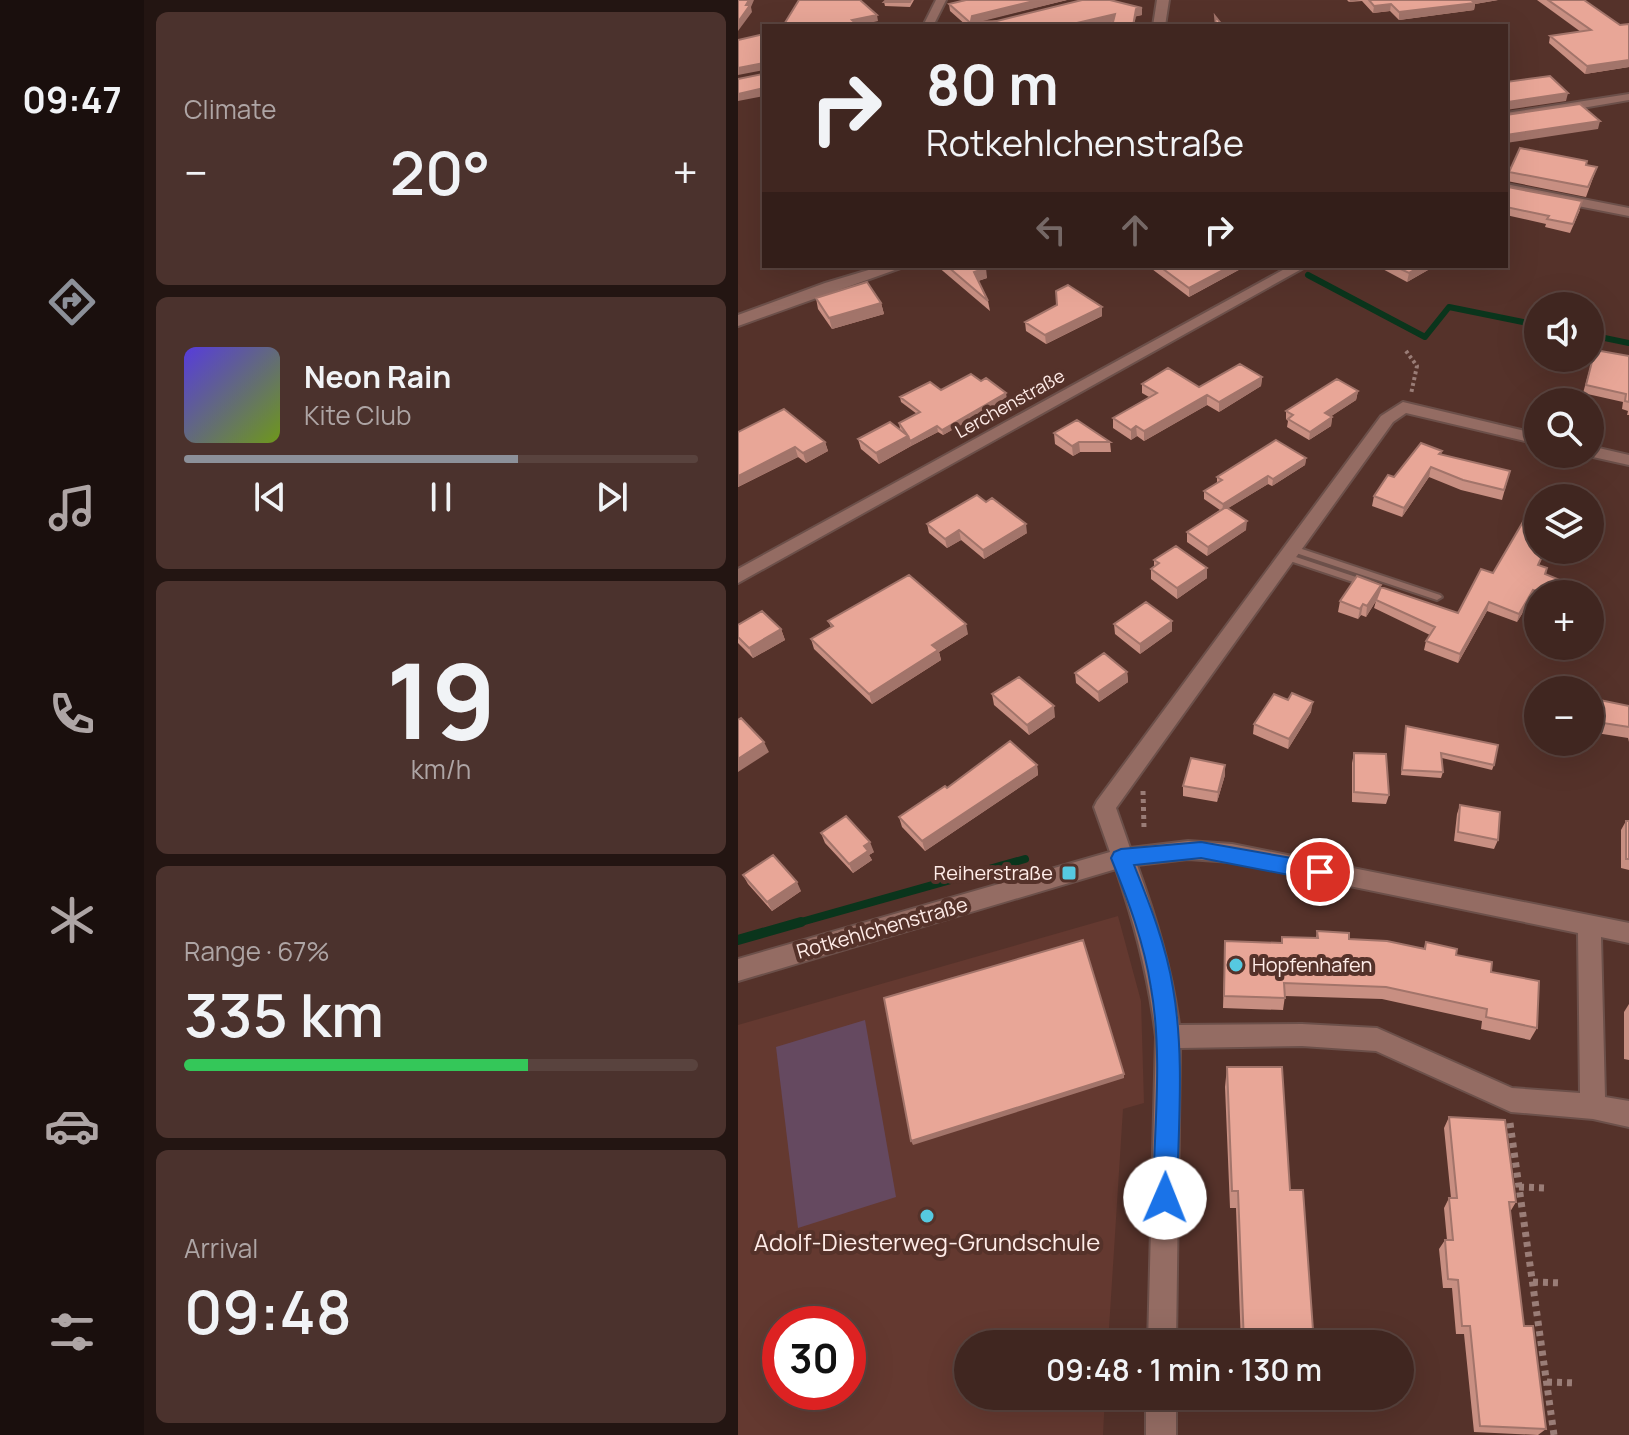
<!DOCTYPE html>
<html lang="en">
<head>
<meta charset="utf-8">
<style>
  body { margin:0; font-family:Manrope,sans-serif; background:#4b322d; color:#f1f3f6; height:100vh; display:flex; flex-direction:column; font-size:30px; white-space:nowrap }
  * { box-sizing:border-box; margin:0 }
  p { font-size:26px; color:#aea5a5 }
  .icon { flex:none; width:44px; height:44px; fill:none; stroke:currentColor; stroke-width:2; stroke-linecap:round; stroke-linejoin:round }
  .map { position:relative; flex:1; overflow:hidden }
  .drawer { display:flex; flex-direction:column; gap:12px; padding:12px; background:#231512; width:594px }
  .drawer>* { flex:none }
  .banner { position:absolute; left:24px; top:24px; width:746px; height:244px; border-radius:0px; box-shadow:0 8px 32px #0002,0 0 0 2px #59433e; background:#402620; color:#f1f3f6; overflow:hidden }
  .controls { position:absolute; left:786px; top:292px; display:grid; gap:16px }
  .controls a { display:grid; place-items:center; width:80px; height:80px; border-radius:50%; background:#402620; box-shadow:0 8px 32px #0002,0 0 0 2px #59433e; font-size:40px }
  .speed { position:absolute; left:24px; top:1306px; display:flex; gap:16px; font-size:40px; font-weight:700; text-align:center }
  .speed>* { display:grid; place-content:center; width:104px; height:104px; border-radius:50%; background:#402620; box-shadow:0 8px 32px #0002,0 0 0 2px #59433e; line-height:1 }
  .speed .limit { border:12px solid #d22; background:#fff; color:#111 }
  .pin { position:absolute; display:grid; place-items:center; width:68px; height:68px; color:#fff; margin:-34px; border:4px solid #fff; border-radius:50%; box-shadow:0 2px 8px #0007 }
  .me { position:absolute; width:88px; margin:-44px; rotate:1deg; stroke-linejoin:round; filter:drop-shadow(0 0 6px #0008) }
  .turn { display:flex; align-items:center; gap:28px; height:168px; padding:0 32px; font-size:36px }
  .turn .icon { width:104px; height:104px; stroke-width:2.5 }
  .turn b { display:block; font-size:56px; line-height:68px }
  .lanes { display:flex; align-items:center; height:76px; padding:0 32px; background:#0003; justify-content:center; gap:40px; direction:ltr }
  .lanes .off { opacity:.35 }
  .big { font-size:60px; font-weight:600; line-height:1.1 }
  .drawer .tile { flex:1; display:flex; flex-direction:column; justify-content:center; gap:12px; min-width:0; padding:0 28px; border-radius:12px; background:#4b322d }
  .drawer .dial { align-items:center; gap:0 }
  .dial b { font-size:104px; line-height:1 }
  .song { display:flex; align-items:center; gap:24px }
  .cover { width:96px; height:96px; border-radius:12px; background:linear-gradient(135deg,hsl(250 70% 55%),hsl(80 70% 35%)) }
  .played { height:8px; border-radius:4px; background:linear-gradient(90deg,#8c9099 65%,#59433e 65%) }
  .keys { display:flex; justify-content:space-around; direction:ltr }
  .heat { display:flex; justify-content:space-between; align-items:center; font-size:44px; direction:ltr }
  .charge { height:12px; border-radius:6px; background:linear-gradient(90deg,#34c759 67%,#59433e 0) }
  .trip { position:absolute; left:216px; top:1330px; width:460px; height:80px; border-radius:40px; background:#402620; box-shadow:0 8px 32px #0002,0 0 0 2px #59433e; font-weight:600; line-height:80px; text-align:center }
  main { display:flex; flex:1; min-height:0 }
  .menu { display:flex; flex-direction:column; width:144px; justify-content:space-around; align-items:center; background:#1a0f0d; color:#aea5a5 }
  .menu .icon { width:56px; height:56px }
  .menu .on { color:#8c9099 }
  .menu b { font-size:36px; color:#f1f3f6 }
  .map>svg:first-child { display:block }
  .built { fill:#643930; fill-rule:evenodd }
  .green { fill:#654960 }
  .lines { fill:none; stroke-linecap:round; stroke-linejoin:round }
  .stream-far2 { stroke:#0a351c; stroke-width:6 }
  .stream-far1 { stroke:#0a351c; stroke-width:8 }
  .stream { stroke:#0a351c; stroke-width:10 }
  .service-casing { stroke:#6c504a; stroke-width:4 }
  .minor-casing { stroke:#6c504a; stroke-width:4 }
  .tertiary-casing { stroke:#6c504a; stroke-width:4 }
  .path-far2 { stroke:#9a7d77; stroke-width:4; stroke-dasharray:3 3; stroke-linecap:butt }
  .path-far1 { stroke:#9a7d77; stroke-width:5; stroke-dasharray:4 4; stroke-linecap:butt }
  .path { stroke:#9a7d77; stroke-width:7; stroke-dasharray:5 5; stroke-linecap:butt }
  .service { fill:#946c63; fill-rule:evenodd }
  .minor { fill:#946c63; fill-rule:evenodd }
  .tertiary { fill:#946c63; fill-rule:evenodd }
  .wall { fill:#c88f82 }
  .shaded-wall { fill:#a2746a }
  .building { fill:#e8a697; stroke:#a2746a; stroke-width:2 }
  .route { fill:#1a73e8; stroke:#114b97; stroke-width:2 }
  .poi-dot { fill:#56c9e1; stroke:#55322a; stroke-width:3 }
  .labels { text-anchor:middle; stroke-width:8; stroke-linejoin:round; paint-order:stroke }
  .far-street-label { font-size:18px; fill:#ffece8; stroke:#55322a }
  .poi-label { font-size:20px; fill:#ffece8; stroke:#55322a; text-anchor:end }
  .street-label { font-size:20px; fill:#ffece8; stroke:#55322a }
  .near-poi-label { font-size:24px; fill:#ffece8; stroke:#55322a }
</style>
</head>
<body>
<main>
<nav class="menu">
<b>09:47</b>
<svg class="icon on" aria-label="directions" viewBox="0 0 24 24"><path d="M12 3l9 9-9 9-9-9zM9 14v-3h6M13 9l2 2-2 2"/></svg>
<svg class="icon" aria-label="music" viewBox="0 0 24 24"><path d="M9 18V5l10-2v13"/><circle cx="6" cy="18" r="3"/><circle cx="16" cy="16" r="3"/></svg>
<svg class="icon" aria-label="phone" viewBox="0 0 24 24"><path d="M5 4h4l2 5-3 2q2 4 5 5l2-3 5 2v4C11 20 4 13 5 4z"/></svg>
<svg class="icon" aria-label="climate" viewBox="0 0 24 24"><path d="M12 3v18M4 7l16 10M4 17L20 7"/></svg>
<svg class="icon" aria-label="car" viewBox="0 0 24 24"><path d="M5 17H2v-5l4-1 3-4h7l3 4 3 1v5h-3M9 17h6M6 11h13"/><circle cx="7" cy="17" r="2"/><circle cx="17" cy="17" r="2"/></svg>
<svg class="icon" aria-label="filters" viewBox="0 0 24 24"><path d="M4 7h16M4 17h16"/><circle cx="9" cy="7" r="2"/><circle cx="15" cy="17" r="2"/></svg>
</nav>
<section class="drawer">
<div class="tile"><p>Climate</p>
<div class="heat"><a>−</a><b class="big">20°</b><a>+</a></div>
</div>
<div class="tile">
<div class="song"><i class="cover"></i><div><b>Neon Rain</b><p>Kite Club</p></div></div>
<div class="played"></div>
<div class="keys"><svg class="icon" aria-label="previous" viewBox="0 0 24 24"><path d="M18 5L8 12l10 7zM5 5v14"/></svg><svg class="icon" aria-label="pause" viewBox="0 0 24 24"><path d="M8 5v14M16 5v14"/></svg><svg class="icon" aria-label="next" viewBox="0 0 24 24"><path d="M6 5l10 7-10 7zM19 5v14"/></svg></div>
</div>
<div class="tile dial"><b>19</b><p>km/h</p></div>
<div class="tile"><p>Range · 67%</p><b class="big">335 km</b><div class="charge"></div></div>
<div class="tile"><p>Arrival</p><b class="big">09:48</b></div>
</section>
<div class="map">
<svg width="891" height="1435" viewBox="0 0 891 1435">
  <rect width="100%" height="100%" fill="#55322a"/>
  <!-- built -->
  <path class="built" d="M380,916L403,1001L406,1103L385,1109L370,1344H230V1396H367L365,1435H0V1025ZM42,1324H110V1392H42Z"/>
  <!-- green -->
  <path class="green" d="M127,1020L158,1197L60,1228L38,1047Z"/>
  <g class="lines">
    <!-- stream-far2 -->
    <path class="stream-far2" d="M570,275L687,337L711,307L800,325
      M852,335L891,343"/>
    <!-- stream-far1 -->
    <path class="stream-far1" d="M56,924L287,859"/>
    <!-- stream -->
    <path class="stream" d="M0,940L63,922"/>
    <!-- service casing -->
    <g class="service-casing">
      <path id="service" d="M555,546L702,595L704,597L699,600L552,551L551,549L552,547Z
        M549,554L630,581L632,583L627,586L546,559L545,557Z"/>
    </g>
    <!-- minor casing -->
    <g class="minor-casing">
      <path id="minor" d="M198,0H208L195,26H185Z
        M891,94V100L768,121V113Z
        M768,184L891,208V216L768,192Z
        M552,266H569L0,583V569Z
        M665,402L800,434V444L668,413L655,422L378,808L392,848L450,841L494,844L891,923V943L863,937L867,1097L891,1101V1127L855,1119L773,1112L638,1051L564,1046L442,1048L438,1344H410L418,1037C411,978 397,924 378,869L0,981V959L372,852L356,807L359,801L643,416ZM450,859L494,862L840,933L842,1093L774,1088L639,1028L564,1024L441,1025C434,970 418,918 399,865Z
        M852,446L891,455V465L846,455L852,454Z
        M408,1396H438V1435H408Z"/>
    </g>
    <!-- tertiary casing -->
    <g class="tertiary-casing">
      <path id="tertiary" d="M419,0H431L427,26H415Z
        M144,266H168L0,326V315L87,283Z"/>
    </g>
    <!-- path-far2 -->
    <path class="path-far2" d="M668,351L679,366L673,394"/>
    <!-- path-far1 -->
    <path class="path-far1" d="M405,791L406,828"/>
    <!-- path -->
    <path class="path" d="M772,1123L816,1435
      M781,1187L808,1188
      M795,1282L824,1283
      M809,1382L839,1383"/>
    <!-- service -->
    <use href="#service" class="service"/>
    <!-- minor -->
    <use href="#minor" class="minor"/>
    <!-- tertiary -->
    <use href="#tertiary" class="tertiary"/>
  </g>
  <!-- wall -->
  <path class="wall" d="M176,0L172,7L147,6L146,2Z
    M228,0H329L242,21L404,15L357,26H229L212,11L211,4Z
    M609,0H760L737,4L736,10L661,20L652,11L635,13L624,1L611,2Z
    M799,0H846L882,25L891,24V67L847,74L811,43L812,36L843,32Z
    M848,165L859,167L848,197L769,181L771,172Z
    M768,184L769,187L842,210L832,233L807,227L808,224L768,215Z
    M199,266H245L249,278L240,281L250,301L252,311Z
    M410,266H508L451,297Z
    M639,266H697L669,282Z
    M78,298L143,303L146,314L94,329L80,309Z
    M319,305L364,316L308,344L288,331L287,322Z
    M857,350L891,356V415H889L890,411L884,409L885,402L845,393Z
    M524,377L523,386L481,412L469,405L406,441L399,436L393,440L375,428V418L411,397L404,393V384L461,387Z
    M203,390L269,399L205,435L200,432L173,446L172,444L173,446L141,464L123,449L120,439L162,429L161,423L179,414L163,402L162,397Z
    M620,391L618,400L593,416L594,417L593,426L571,440L549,427L550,421L548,419V411Z
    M0,432L87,442L90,451L68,463L60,457L0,487Z
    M316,433L372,442L373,452H342L335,456L317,444Z
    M704,451L703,455L772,471L764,500L723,490L691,477L664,517L634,506L636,496L656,477Z
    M568,458L567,465L534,486L530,484L490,508L508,530L469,556L449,542V532L482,510L466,499V491L479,483V477Z
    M189,524L289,533L246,559L223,540L209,548L191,533Z
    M800,550H808L801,565L809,568L808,574L845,594H800V601L793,599L779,622L749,611L720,663L686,650L688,641L692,635L636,608L638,601L628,617L623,615L620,619L600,612L602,601L643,588L720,613L755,573Z
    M416,560L469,578L439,599L413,579V569L416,566Z
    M90,621L230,634L201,652L203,660L134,704L76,649L73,639L93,627Z
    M376,624L434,631L402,654L377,634Z
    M0,625L43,629L47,640L15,658L0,643Z
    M389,672L390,682L361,702L338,683L337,673Z
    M254,694L317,717L291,735L256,705Z
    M852,698L891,706V742L890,738L852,732Z
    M573,712L550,749L515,734L516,724Z
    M668,726L756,765L754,770L704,758L705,772L703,778L663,775Z
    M616,753L651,795L648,804L614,802V763Z
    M299,765L300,775L187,851L164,827L161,817L209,788Z
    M487,775L479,802L445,796V786Z
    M722,805L760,840L756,849L716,841L719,814Z
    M888,821H891V870L883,868V830Z
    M83,833L136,852L131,855L134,860L115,873L87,843Z
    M5,875L63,891L34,911L10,884Z
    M579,931L611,939L686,948L688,942L718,955L753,972L799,1028L792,1040L743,1029L744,1021L644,999L547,996L545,1010L485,1008L487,941L543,943L544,937L578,938Z
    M891,1004V1060L886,1059V1012Z
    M489,1067L576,1344H503L498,1208H492L487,1087Z
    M711,1117L778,1202L772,1212L786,1326L808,1429L800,1435L736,1432L726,1334H718L714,1288H705L701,1249L707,1240H709L706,1208L711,1198H713L706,1128Z
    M505,1396H574L505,1397Z"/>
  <!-- shaded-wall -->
  <path class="shaded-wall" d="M11,0H16L13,7L14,12L0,31V22Z
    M300,0H329L233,24L234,16Z
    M612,0H624L611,2Z
    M730,0H760L737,4L736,10L661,20V12Z
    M653,4L652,11L635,13L636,6Z
    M404,8V15L398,16L396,26H395L398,9Z
    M377,14V21L357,26H326Z
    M139,15L140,21L119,26L114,20Z
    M891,60V67L847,74L849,66Z
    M26,63V70L0,75V68Z
    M26,88V96L0,101V94Z
    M830,93L828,101L768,110L769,102Z
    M862,121L860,129L768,143V135Z
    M493,266H508L451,297V288Z
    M684,266H697L669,282L671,273Z
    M248,268L249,278L237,282L236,272Z
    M143,303L146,314L94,329L91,318Z
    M364,307V316L308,344L307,335Z
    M524,377L523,386L481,412V402Z
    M620,391L618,400L586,421L587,413Z
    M268,393L269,399L205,435L204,430Z
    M469,395V405L406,441V431Z
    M594,417L593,426L571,440L572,432Z
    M199,426L200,432L173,446L172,441Z
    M398,426L399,436L393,440V430Z
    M170,436L173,446L141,464L138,453Z
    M87,442L90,451L68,463L65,453Z
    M341,442L342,452L335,456L334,446Z
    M57,447L60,457L0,487V476Z
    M568,458L567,465L534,486L535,479Z
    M693,467L691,477L664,517L666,508Z
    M530,476V484L484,512L485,504Z
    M509,521L508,530L469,556L470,547Z
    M288,524L289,533L246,559L245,550Z
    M221,530L223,540L209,548L207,539Z
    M469,568V578L439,599V588Z
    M643,585L641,596L628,617L629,606Z
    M795,590L793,599L779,622L781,614Z
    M751,602L749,611L720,663L722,654Z
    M625,604L623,615L620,619L622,609Z
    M434,621V631L402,654V644Z
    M228,624L230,634L201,652L203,660L134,704L131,694L194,645Z
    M43,629L47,640L15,658L11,648Z
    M389,672L390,682L361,702L360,692Z
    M575,702L573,712L550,749L551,739Z
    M316,706L317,717L291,735L289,725Z
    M26,742L31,752L0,772V759Z
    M299,765L300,775L187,851L184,841Z
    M487,765V775L479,802L480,792Z
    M132,842L136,852L131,855L134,860L115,873L111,864L126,846Z
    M59,882L63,891L34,911L29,902Z
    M386,1074V1078L175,1145L173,1141Z"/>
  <!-- building -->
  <path class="building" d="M0,0H11L8,5H12L0,22Z
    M61,0H122L139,15L114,20L121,26H45Z
    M148,0H173L172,2H146Z
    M228,0H300L234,16L233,21L255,22L344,0H372L404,8L398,9L395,26H374L377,14L326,26H236L211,4Z
    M631,0H733L737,3L661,12L653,4L636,6Z
    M810,0H846L882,25L891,24V60L849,66L812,36L853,30Z
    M477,16L485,26H478Z
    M26,34V63L0,68V40Z
    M26,63V88L0,94V79L25,74Z
    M812,76L830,93L769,102L768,113V82Z
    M842,104L862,121L768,135V115Z
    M782,148L849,161L848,165L859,167L850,187L771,172Z
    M768,184L769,187L844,201L835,224L809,219L811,216L768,207Z
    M209,266H245L248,268L236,272L250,301Z
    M421,266H493L451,288Z
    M656,266H684L671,273Z
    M129,282L143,303L91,318L78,298Z
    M330,285L364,307L307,335L287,322L319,305L318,291Z
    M857,350L891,356V402L887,401L888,394L848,385Z
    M502,364L524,377L481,402L469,395L406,431L398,426L393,430L375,418L419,393L404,384L430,368L461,387Z
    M233,374L243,381L248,378L268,393L204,430L199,426L172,441L170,436L161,423L182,412L162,397L192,382L203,390Z
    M599,379L620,391L587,413L594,417L572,432L550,419L555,415L548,411Z
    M46,409L87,442L65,453L57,447L0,476V432Z
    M339,420L372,442H341L334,446L316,433Z
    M152,422L170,436L138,453L120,439Z
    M538,440L568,458L535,479L530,476L485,504L466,491L484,480L479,477Z
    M683,443L704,451L701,454L772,471L766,490L725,480L693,467L666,508L636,496L650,475L656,477Z
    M239,495L248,502L254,498L288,524L245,550L221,530L207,539L189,524Z
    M488,507L509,521L470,547L449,532Z
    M789,515L800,519V550H807L800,565L809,568L807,574L846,590L845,594H809L795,590L781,614L751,602L722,654L688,641L697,627L638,600L643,587L720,613L743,569L755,573Z
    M438,546L469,568L439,588L413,569L421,563L416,560Z
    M171,575L228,624L194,645L200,650L131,694L73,639L95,626L90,621Z
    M619,576L643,585L629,606L625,604L622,609L602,601Z
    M408,602L434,621L402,644L376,624Z
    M24,611L43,629L11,648L0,637V625Z
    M366,653L389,672L360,692L337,673Z
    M281,677L316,706L289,725L254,694Z
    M554,693L575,702L551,739L516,724L536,694L550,700Z
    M852,698L891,706V727L852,721Z
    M3,718L26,742L0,759V720Z
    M668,726L760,745L756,765L703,753L705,772L664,770Z
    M272,741L299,765L184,841L161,817L207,786L209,788Z
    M616,753L648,754L651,795L616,792Z
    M453,758L487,765L480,792L445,786Z
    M722,805L762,812L760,840L720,832Z
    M108,816L132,842L126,846L130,851L111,864L83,833Z
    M888,821H891V859H888Z
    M35,855L59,882L29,902L5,875Z
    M579,931L611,933V939L649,941L687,949L688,942L719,949L718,955L754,962L753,972L801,981L799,1028L748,1017L749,1009L648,987L546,983L547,998L486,996L487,941L544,943V937L580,938Z
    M345,940L386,1074L173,1141L146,998Z
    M489,1067H544L552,1190H565L576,1344H506L500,1191H494Z
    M711,1117L767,1120L778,1202H771L786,1326H795L808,1429L742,1426L732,1326H724L720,1280L710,1279L707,1240H715L711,1198H719Z"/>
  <!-- route -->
  <path class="route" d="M463,842L582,863L590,866L592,872L590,878L582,881L463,858L396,865C412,905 428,945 435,988C447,1057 440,1129 439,1198L435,1207L427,1210L418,1207L415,1198C416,1129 425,1056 413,988C406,942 390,900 373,858L376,852L383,849Z"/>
  <!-- markers -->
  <g class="poi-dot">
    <rect x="323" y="865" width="16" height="16" rx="4"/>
    <circle cx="498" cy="965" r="8"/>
    <circle cx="189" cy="1216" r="8"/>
  </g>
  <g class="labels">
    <!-- far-street labels -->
    <g class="far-street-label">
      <text transform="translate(272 404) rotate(-29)" y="6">Lerchenstraße</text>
    </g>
    <!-- poi labels -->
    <g class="poi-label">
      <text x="315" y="880">Reiherstraße</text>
      <text x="514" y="972" text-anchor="start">Hopfenhafen</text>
    </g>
    <!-- street labels -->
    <g class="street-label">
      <text transform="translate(144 928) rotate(-16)" y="7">Rotkehlchenstraße</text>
    </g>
    <!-- near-poi labels -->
    <g class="near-poi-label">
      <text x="189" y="1251">Adolf-Diesterweg-Grundschule</text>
    </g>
  </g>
</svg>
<div class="controls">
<a><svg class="icon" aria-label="sound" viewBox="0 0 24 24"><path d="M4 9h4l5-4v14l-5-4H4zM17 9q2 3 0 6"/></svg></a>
<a><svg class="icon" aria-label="search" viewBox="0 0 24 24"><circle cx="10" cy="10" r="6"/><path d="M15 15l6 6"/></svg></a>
<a><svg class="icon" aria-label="layers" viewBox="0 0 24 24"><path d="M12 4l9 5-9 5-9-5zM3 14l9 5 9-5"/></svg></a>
<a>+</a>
<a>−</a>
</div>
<div class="speed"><div class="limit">30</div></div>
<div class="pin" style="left:582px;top:872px;background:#d93025"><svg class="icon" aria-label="arrive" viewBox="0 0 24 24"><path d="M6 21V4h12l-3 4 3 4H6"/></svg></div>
<svg class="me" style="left:427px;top:1198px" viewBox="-20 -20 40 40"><circle r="19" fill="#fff"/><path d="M0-13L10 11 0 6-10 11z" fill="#1a73e8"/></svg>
<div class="trip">09:48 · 1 min · 130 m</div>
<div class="banner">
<div class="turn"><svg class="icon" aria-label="right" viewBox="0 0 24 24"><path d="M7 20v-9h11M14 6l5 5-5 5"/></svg><div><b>80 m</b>Rotkehlchenstraße</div></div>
<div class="lanes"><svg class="icon off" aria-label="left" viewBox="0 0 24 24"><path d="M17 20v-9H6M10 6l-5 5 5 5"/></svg><svg class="icon off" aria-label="ahead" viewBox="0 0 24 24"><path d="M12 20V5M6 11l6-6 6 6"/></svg><svg class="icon" aria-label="right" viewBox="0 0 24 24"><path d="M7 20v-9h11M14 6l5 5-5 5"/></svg></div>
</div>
</div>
</main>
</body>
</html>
